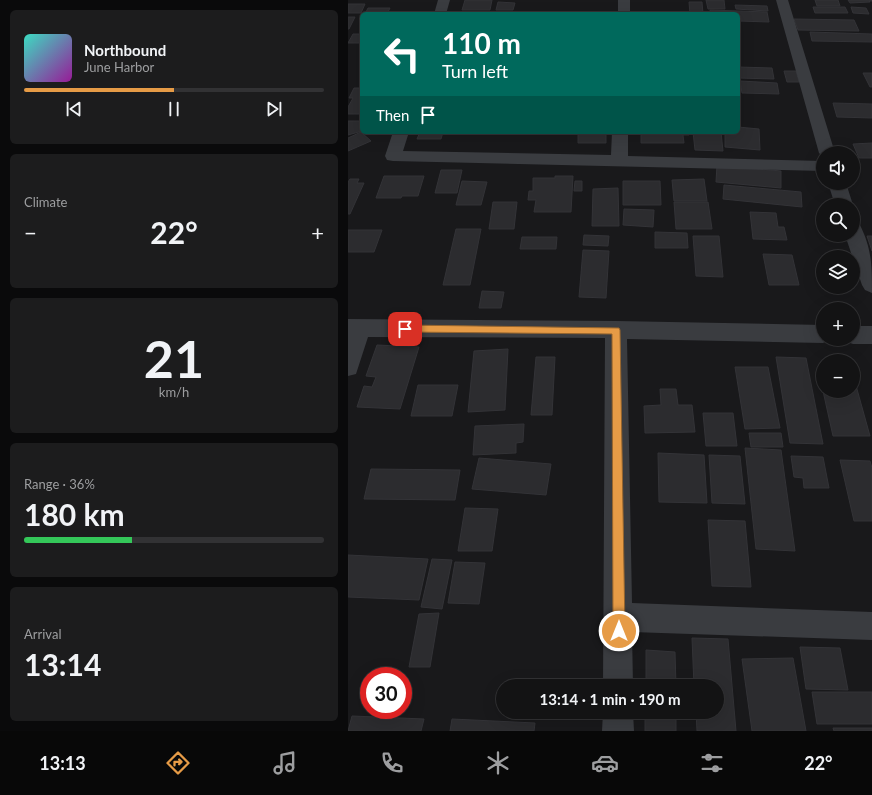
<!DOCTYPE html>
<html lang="en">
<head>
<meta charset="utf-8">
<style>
  body { margin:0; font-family:Lato,sans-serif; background:#1c1c1d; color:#f1f3f6; height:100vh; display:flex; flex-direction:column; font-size:15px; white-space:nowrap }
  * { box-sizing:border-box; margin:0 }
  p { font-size:13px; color:#9d9ea0 }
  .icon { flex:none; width:22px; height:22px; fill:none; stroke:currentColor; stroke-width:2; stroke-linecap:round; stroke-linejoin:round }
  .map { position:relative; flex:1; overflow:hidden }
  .sheet { display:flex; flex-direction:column; gap:10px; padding:10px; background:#0a0a0b; width:348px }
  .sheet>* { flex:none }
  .banner { position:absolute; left:12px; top:12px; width:380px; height:122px; border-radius:6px; box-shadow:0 4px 16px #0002,0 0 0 1px #323234; background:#00695c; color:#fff; overflow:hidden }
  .fabs { position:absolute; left:468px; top:146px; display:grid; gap:8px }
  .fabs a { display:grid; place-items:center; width:44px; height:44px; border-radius:50%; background:#131314; box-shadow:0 4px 16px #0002,0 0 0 1px #323234; font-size:20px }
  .speed { position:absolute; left:12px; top:667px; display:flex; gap:8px; font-size:20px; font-weight:700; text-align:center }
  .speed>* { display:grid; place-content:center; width:52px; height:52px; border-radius:50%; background:#131314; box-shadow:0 4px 16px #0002,0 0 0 1px #323234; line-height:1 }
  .speed .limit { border:6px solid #d22; background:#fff; color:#111 }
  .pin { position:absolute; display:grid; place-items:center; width:34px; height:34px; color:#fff; margin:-17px; border-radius:8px; box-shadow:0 2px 6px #0006 }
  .me { position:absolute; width:44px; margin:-22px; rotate:0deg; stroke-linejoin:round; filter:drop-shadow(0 0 3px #0008) }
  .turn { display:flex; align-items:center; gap:14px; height:84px; padding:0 16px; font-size:18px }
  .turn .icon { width:52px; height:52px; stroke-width:2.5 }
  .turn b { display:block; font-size:28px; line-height:34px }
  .then { display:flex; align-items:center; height:38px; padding:0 16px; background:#0003; gap:8px; font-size:15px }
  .big { font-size:30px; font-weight:700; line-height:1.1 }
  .sheet .widget { flex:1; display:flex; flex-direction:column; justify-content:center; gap:6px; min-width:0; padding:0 14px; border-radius:6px; background:#1c1c1d }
  .sheet .dial { align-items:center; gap:0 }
  .dial b { font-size:52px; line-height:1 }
  .song { display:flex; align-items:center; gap:12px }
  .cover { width:48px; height:48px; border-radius:6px; background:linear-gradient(135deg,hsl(170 70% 55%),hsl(300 70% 35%)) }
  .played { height:4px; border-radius:2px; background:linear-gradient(90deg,#e69b46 50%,#323234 50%) }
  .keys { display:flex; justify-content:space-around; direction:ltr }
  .heat { display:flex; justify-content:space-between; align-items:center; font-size:22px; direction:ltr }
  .charge { height:6px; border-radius:3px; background:linear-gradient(90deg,#34c759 36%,#323234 0) }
  .trip { position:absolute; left:148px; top:679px; width:228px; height:40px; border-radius:20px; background:#131314; box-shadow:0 4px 16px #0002,0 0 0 1px #323234; font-weight:700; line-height:40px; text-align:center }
  .menu { display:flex; height:64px; justify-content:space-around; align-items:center; background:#080808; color:#9d9ea0 }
  .menu .icon { width:28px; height:28px }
  .menu .selected { color:#e69b46 }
  .menu b { font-size:18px; color:#f1f3f6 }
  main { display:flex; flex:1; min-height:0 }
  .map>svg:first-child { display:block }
  .building { fill:#2c2c2f; stroke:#333337 }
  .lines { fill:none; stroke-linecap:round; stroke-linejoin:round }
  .minor { fill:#3a3c40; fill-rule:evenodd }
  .route { fill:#e69b46; stroke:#96652e }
</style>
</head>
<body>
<main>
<section class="sheet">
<div class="widget">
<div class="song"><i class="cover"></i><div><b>Northbound</b><p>June Harbor</p></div></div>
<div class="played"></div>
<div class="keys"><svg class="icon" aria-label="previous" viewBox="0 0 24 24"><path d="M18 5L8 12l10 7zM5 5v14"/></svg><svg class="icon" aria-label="pause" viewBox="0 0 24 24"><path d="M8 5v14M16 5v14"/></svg><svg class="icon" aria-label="next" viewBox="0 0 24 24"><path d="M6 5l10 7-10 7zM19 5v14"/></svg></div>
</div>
<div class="widget"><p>Climate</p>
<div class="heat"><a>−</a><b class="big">22°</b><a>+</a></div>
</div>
<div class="widget dial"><b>21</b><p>km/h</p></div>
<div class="widget"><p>Range · 36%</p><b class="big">180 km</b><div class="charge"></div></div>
<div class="widget"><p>Arrival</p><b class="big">13:14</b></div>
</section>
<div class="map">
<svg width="524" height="731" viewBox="0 0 524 731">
  <rect width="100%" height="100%" fill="#19191b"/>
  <!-- building -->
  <path class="building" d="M117,0H144L142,10H114Z
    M358,0H376L377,9H360Z
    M467,0H490L492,6H469Z
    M500,0H524V1H521L522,2L502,3Z
    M150,2L167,3L165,10H148Z
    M341,2H354L355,14H342Z
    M0,4H17L13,13H0Z
    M387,5L419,6L420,11L388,9Z
    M465,7H497L500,13H467Z
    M503,7L518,8L521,14L505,13Z
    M20,8H42L39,14H17Z
    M362,10L419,12L421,22L390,21V14H362Z
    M142,12H166L165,14H141Z
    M297,12L335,13V14H297Z
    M0,17H7L1,29H0Z
    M446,19L506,20L511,31L450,30Z
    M462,32L524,34V42L464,41Z
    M5,34H14V43H0Z
    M390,67L424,68L426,79L390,78Z
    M436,71H448L451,82H439Z
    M515,73H524V87H522Z
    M392,81L429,83L431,94L394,93Z
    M6,88H14V114H0V107L5,98H1Z
    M485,103L524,104V118L489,117Z
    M0,121H14V131L0,135Z
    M390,127L411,129L412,150L377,147V132H390Z
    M13,132L23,141L0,151V138Z
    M72,132H95L93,139H69Z
    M230,132H258V143H230Z
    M293,132H341V135H335L336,143H293Z
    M345,132H373L375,151L347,150Z
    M524,143V158H511L505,144Z
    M369,165L433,171V188L368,182Z
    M93,170H114L109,193H87Z
    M36,176H76L70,196H54L53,198H28Z
    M207,176H225L223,212H186L188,200H180L181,191H185V178H207Z
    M2,179H11L9,183H16L2,214H0V182Z
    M356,179L359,201H326L324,180Z
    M114,181L139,182L133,205H108Z
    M227,181H234V191H226Z
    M275,181H312L313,205H275Z
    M376,185L453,192L454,207L375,199Z
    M270,188L271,226H244L245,189Z
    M145,202H169L166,229H141Z
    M326,202H360L364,229H328Z
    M276,209L306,210L305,227L275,225Z
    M402,212L428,213L430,227H436L439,240L405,239Z
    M108,229H133L122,285H95Z
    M0,230H34L26,252H0Z
    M307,232L339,233L340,248H307Z
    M236,235L261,236L260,246L235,245Z
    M345,236H371L375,277L348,276Z
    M519,236H524V251Z
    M174,237H209L208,249H172Z
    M235,250L261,251L258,298L231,297Z
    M415,254L444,255L451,285H421Z
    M134,291L156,292L153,308H131Z
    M29,345L71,347L52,409L9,407L16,386L24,387L28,377L18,376Z
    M160,349L157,410L120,412L126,351Z
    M188,357H207L204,415H183Z
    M428,357L458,358L475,444L442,443Z
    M387,367H420L432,428L397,429Z
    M473,382H475V391H505V382H507L522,436H485Z
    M70,385H110L104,416H63Z
    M312,389H328L330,405H344L347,432L297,433L296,406L313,405Z
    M355,413H385L389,446H358Z
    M176,424L175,442L168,443V453L125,455L127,426Z
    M401,433H433L435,447H403Z
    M397,448L433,450L447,551L408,549Z
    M310,453L356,455L359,503L311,502Z
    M361,455L392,456L397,504L364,503Z
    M443,456L475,457L481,488H456L455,478L446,477Z
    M131,458L203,464L198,495L124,489Z
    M492,460L522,461L524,468V521H506Z
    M23,469L112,470L107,500L16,499Z
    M117,508L150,509L144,551H110Z
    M360,520L397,521L403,587L364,586Z
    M0,555L80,559L71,600L0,597Z
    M84,559L104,560L94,609L73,607Z
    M107,562L137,563L131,604L100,603Z
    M91,613L82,667H61L71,614Z
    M344,638L380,639L388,731H349L348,712H369V686H346Z
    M452,647L492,648L500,690L458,689Z
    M298,650L327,652L328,686H298Z
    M445,658L458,731H404L394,659Z
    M464,692H524V724H469Z
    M297,712H328V731H297Z
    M4,716L76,719L73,731H0Z
    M104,719L187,723L186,731H102Z
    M485,728H524V731H486Z"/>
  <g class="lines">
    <!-- minor -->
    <path class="minor" d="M90,0H102L98,14H86Z
      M270,0H282V14H270Z
      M428,0H440L487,153H475V157L471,153Z
      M45,132H61L55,151L263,155L264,132H280V156L475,161V171L45,161L39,160L37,156Z
      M480,183H498L505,205H487Z
      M505,223L512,225C524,249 524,267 524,293L517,290L514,285L497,235H505Z
      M0,319L268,321L475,325V339H483L475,343L279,339L284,603L524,612V640L284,632L285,686H255L257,338L20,337L8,374L0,376Z
      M505,326H524V344H505L497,341L496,339H505Z
      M255,712H285L286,731H254Z"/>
  </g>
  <!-- route -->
  <path class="route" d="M57,325L271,328L272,330L277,631L275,635L271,637L266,635L265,631L264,334L57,332L53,329Z"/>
</svg>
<div class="fabs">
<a><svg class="icon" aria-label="sound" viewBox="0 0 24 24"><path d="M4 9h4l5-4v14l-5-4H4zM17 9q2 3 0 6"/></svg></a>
<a><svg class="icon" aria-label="search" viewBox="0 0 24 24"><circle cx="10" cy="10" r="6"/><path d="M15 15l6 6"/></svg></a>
<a><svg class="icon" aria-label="layers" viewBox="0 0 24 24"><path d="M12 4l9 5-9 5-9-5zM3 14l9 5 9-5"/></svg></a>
<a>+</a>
<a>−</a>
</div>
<div class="speed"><div class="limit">30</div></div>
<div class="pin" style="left:57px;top:329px;background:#d93025"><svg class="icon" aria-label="arrive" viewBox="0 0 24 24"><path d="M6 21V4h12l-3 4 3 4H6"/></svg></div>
<svg class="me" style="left:271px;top:631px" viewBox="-20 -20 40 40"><circle r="17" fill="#e69b46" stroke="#fff" stroke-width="3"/><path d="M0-11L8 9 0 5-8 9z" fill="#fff"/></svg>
<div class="trip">13:14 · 1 min · 190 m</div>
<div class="banner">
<div class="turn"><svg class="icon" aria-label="left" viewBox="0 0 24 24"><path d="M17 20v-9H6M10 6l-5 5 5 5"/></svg><div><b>110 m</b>Turn left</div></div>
<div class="then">Then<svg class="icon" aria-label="arrive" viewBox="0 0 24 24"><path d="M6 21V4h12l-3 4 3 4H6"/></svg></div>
</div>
</div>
</main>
<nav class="menu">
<b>13:13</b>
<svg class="icon selected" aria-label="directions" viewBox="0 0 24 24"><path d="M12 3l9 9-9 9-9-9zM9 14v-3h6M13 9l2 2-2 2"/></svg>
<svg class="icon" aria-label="music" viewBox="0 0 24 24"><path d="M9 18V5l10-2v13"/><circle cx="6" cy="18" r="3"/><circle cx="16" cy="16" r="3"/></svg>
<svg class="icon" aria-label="phone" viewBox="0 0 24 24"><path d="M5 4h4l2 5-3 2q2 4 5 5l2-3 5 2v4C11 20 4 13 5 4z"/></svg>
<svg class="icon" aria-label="climate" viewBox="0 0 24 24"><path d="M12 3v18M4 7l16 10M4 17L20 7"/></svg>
<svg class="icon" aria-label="car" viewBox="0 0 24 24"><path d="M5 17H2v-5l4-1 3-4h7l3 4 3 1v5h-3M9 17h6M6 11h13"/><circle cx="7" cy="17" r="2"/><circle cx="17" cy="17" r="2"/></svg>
<svg class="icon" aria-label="filters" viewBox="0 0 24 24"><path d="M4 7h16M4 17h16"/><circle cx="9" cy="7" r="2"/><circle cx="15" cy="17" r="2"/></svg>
<b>22°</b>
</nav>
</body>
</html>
